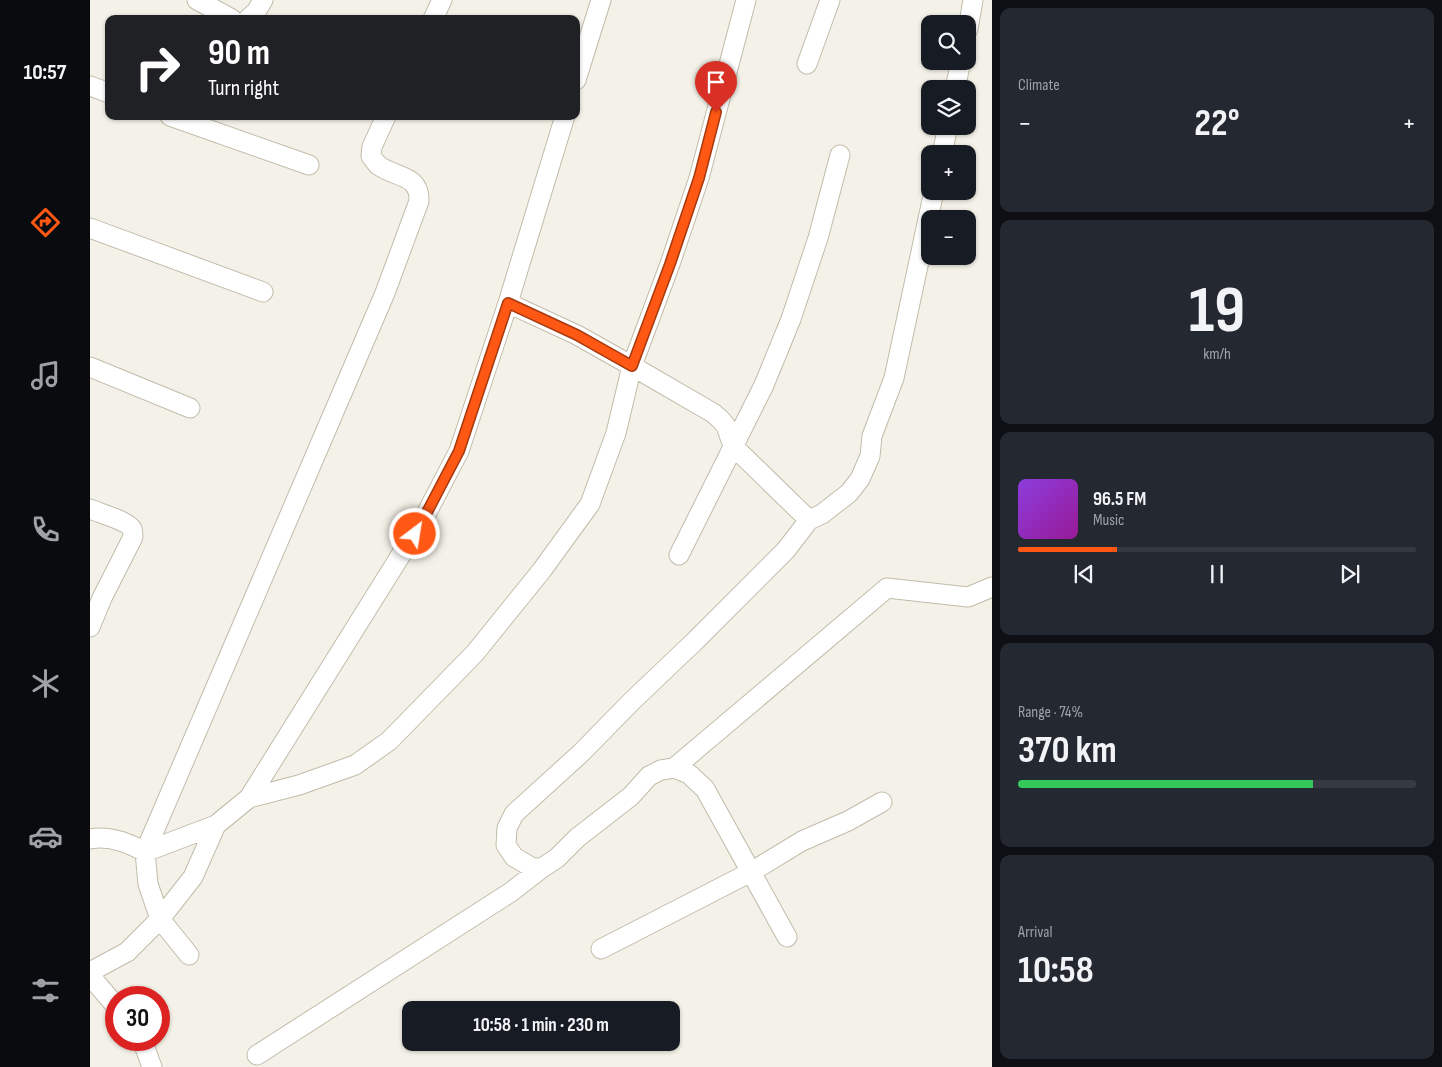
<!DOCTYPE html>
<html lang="en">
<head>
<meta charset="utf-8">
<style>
  body { margin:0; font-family:"Sofia Sans Condensed",sans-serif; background:#242831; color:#f1f3f6; height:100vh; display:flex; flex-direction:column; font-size:19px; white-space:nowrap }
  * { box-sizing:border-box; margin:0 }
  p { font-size:16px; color:#9ea1a6 }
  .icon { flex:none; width:28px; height:28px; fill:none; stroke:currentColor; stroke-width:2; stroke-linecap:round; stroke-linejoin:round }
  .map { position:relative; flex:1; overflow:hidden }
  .details { display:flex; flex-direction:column; gap:8px; padding:8px; background:#0d0f14; width:450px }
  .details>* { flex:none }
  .top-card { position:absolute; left:15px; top:15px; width:475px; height:105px; border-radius:10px; box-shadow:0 1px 4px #0004; background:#202124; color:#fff; overflow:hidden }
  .controls { position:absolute; left:831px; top:15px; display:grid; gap:10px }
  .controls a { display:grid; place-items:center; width:55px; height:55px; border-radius:10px; background:#171b24; box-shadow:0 1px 4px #0004; font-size:25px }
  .speed { position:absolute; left:15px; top:986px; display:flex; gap:10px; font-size:25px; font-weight:700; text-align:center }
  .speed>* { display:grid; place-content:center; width:65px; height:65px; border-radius:50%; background:#171b24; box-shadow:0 1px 4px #0004; line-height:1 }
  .speed .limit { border:8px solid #d22; background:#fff; color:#111 }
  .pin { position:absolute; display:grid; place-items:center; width:42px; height:42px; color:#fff; margin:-51px -21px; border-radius:50% 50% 50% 0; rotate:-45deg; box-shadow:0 0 5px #0007 }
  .pin .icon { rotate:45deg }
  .me { position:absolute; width:55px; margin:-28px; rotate:31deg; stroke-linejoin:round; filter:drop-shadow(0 0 4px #0008) }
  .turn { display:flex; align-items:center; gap:18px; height:105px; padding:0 20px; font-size:22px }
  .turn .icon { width:65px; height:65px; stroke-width:2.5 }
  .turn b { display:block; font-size:35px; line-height:42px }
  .big { font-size:38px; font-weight:700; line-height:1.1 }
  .details .card { flex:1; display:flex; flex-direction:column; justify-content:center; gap:8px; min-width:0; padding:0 18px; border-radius:10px; background:#242831 }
  .details .dial { align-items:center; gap:0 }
  .dial b { font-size:65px; line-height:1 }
  .song { display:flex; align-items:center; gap:15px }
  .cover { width:60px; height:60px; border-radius:8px; background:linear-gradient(135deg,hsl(270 70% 55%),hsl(300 70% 35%)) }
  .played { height:5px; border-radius:2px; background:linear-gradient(90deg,#ff5714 25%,#363941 25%) }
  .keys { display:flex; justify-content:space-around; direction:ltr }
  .heat { display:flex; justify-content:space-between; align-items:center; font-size:28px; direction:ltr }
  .charge { height:8px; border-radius:4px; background:linear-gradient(90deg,#34c759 74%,#363941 0) }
  .trip { position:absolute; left:312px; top:1001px; width:278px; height:50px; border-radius:10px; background:#171b24; box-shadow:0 1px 4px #0004; font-weight:700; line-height:50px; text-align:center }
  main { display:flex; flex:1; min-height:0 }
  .tabs { display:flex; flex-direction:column; width:90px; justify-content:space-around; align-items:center; background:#090b0e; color:#9ea1a6 }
  .tabs .icon { width:35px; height:35px }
  .tabs .on { color:#ff5714 }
  .tabs b { font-size:22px; color:#f1f3f6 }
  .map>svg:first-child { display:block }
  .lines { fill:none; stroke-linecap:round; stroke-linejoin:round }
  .minor-casing { stroke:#c0bcaa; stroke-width:21 }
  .minor { stroke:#fff; stroke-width:19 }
  .route-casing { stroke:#a6390d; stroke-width:12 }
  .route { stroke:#ff5714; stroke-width:9 }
</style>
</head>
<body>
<main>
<nav class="tabs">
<b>10:57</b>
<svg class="icon on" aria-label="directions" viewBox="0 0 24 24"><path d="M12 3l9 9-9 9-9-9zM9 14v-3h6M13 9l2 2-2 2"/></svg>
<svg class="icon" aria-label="music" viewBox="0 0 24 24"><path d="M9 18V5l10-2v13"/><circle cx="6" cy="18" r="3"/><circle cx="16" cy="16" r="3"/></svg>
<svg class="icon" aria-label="phone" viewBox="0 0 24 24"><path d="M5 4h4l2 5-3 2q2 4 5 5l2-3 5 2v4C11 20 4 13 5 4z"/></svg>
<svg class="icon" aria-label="climate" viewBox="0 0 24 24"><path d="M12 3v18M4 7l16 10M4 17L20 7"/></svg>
<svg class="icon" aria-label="car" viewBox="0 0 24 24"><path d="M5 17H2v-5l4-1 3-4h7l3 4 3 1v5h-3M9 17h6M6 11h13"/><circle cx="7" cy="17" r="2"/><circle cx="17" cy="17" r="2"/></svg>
<svg class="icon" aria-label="filters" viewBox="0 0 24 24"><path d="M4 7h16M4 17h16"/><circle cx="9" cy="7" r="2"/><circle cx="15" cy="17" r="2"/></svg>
</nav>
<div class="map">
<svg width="902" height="1067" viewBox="0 0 902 1067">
  <rect width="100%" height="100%" fill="#f4f2e8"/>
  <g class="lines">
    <!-- minor casing -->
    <g class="minor-casing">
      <path id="minor" d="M107,0L142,19
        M158,19L166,12L173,0
        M343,19L352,0
        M878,29L883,0
        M717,64L740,0
        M486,80L511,0
        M0,86L19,93
        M865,89L871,61
        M80,116L219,165
        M852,154L858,126
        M0,228L173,292
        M418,303L487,335L542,366L623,413L630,419L636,426L643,446L719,520
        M0,367L100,408
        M0,509C9,513 38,521 42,529C43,532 43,533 43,537L12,598L0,627
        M589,555L674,385L701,319L728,238L750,155
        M584,768L797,588L878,597L902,587
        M159,798L209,785L265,765L299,741L385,653L452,570L500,504L526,433L542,366L580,264L609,178L656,0
        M0,839C19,835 39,843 55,852L126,825
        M697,937L615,789L599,774L584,768L571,770L559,776L541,796L487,838L467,858L452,868H443L424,857L416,845L417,828L424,814L491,753L542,701L605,641L696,550L719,520L732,514L759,493L770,479L780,456L782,436L804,378L844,191
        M511,949L661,872L712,841L758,821L792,802
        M99,955L70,919L58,884L55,852L295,293L329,201C330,174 305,178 288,165C286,163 283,159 281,156L282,147L296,116
        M0,972L37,952L70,919L103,877L126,825L159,798L334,518L369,451L418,303L475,116
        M0,976L26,1006
        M50,1040L54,1045L62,1067
        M167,1055L421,892L452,868"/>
    </g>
    <!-- minor -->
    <use href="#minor" class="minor"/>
  </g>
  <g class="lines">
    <!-- route casing -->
    <g class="route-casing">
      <path id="route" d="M325,534L334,518L369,451L418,303L487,335L542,366L580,264L609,178L626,112"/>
    </g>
    <!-- route -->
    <use href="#route" class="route"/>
  </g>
</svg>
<div class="controls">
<a><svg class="icon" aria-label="search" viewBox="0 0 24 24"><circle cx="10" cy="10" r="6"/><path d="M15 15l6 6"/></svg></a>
<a><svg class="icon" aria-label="layers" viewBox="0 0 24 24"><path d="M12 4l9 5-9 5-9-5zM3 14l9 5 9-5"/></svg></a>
<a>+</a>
<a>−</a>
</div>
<div class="speed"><div class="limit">30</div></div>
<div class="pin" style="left:626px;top:112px;background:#d93025"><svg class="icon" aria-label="arrive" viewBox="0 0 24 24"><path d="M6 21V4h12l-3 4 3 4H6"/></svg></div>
<svg class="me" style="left:325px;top:534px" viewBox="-20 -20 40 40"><circle r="17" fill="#ff5714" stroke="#fff" stroke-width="3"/><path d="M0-11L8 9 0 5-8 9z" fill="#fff"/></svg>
<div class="trip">10:58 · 1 min · 230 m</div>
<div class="top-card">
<div class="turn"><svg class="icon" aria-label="right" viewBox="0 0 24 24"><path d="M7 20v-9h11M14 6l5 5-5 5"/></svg><div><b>90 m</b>Turn right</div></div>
</div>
</div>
<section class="details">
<div class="card"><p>Climate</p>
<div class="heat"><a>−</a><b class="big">22°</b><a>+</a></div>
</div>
<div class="card dial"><b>19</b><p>km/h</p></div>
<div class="card">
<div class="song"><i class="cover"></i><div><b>96.5 FM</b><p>Music</p></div></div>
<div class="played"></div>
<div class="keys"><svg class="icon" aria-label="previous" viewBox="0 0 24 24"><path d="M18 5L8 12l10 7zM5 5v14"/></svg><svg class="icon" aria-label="pause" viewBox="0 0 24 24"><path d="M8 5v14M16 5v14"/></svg><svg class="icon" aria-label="next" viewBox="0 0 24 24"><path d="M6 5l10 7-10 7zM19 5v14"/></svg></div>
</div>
<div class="card"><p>Range · 74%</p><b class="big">370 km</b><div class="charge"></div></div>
<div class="card"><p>Arrival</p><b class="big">10:58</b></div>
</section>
</main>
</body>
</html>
